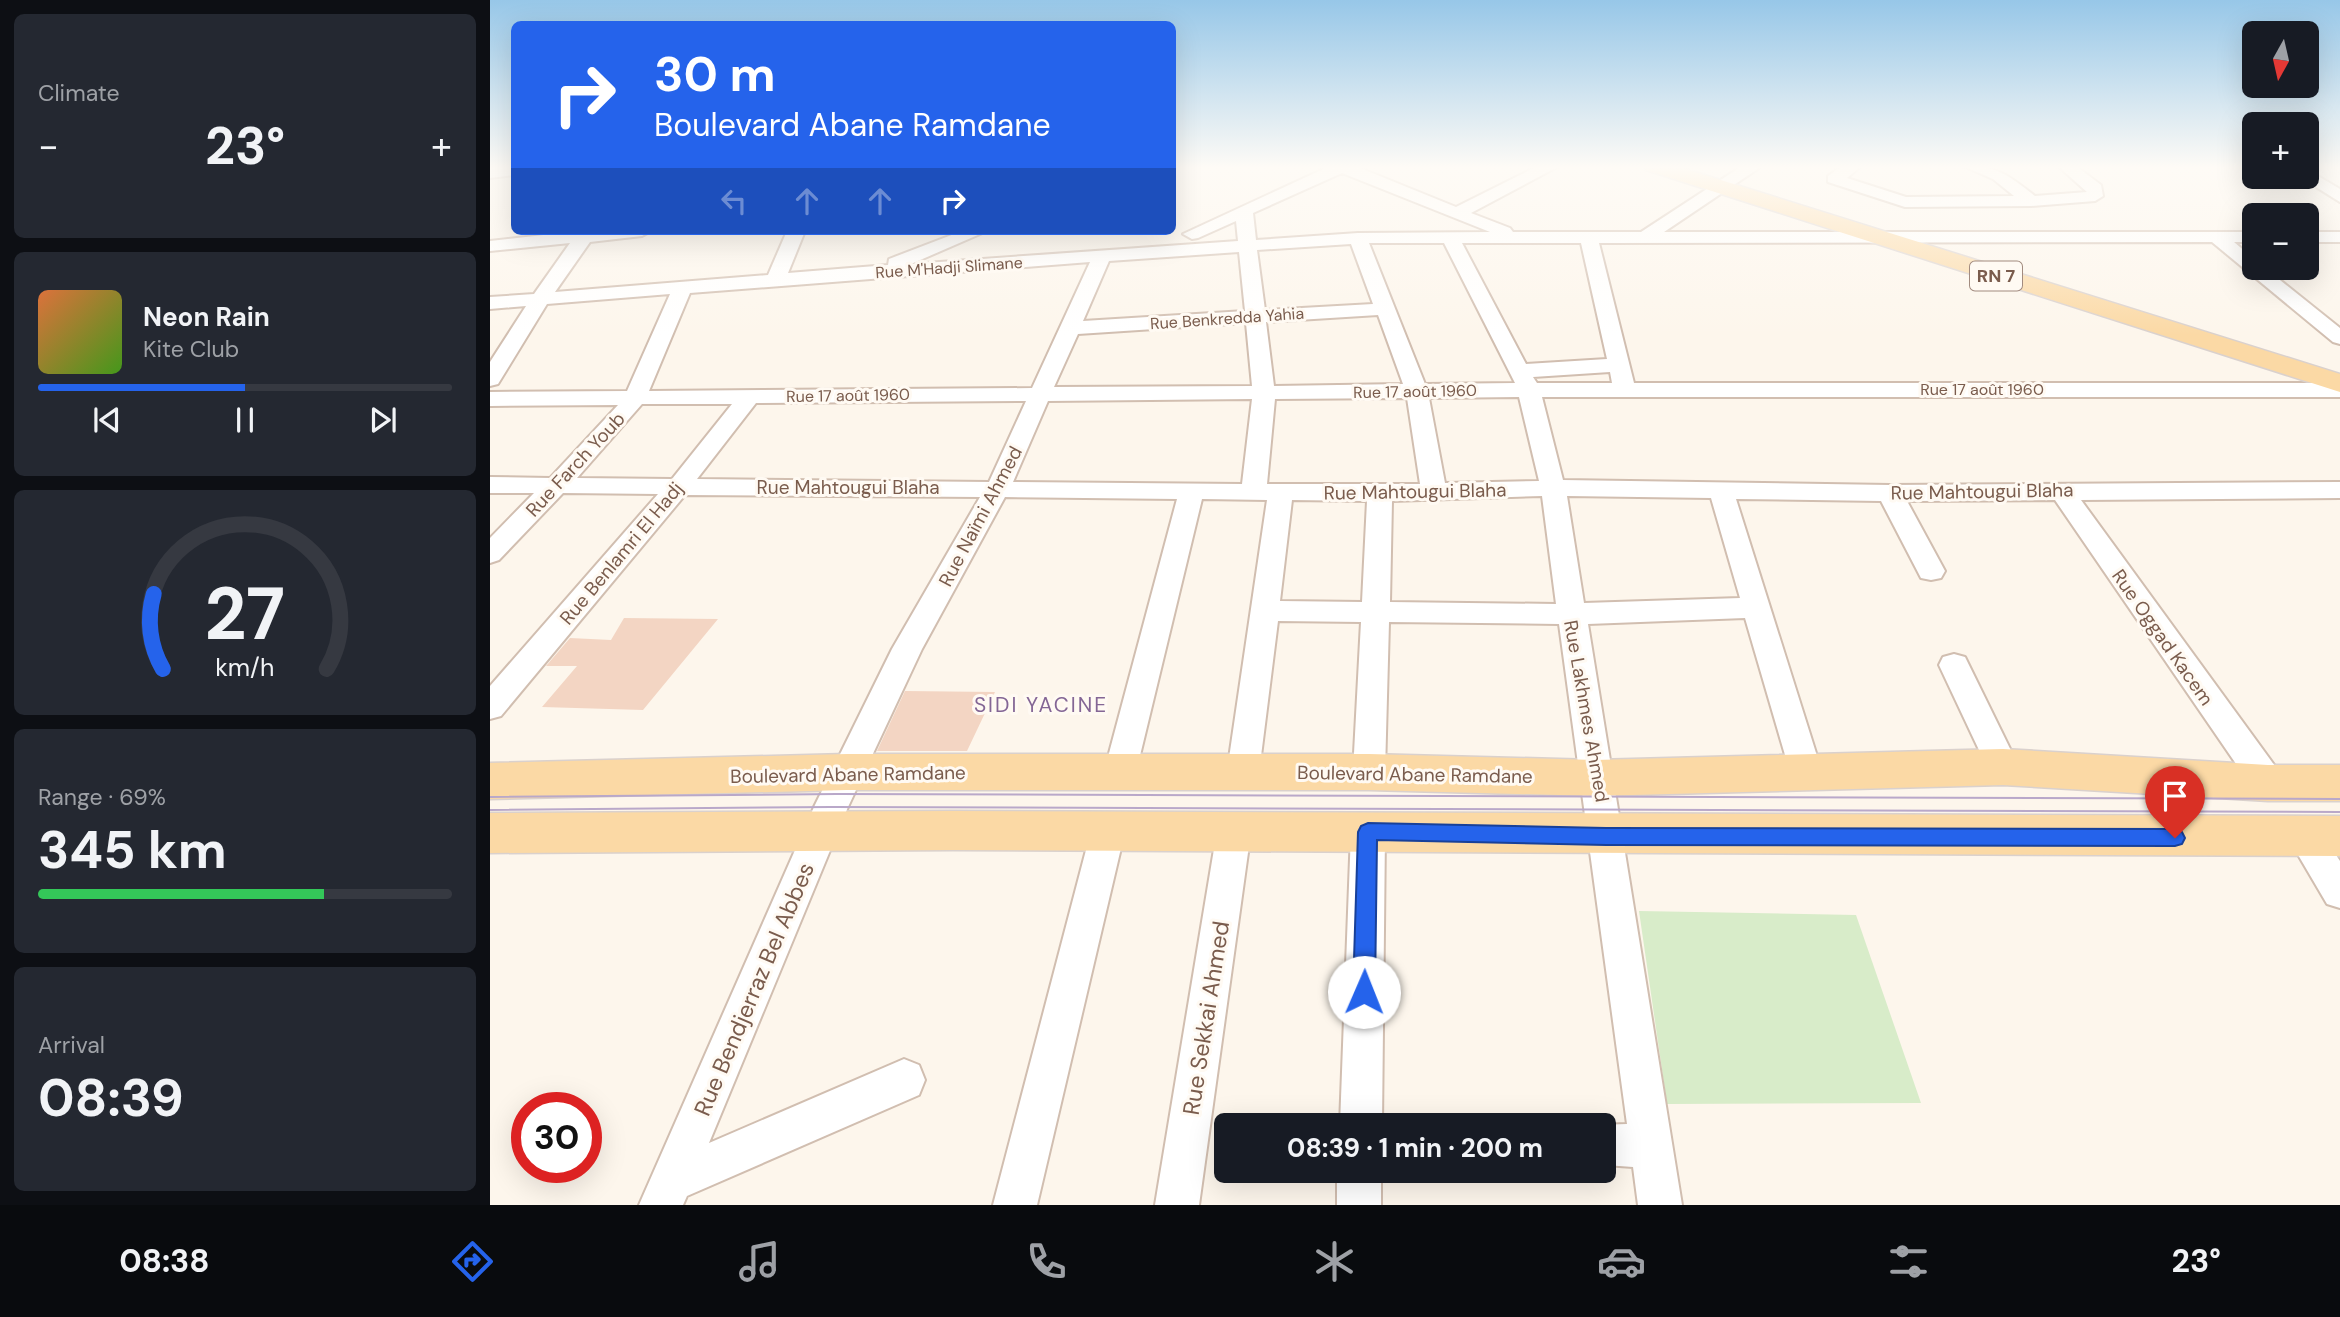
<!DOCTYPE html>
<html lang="en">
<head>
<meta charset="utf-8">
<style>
  body { margin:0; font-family:"DM Sans",sans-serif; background:#242831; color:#f1f3f6; height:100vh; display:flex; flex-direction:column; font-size:26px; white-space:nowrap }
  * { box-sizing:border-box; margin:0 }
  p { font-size:23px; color:#9ea1a6 }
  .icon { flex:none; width:38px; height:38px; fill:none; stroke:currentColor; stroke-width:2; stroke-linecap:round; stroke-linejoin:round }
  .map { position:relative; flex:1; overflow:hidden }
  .drawer { display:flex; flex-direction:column; gap:14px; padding:14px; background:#0d0f14; width:490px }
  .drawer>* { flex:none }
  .hud { position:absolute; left:21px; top:21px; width:665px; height:214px; border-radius:10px; box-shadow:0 7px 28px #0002; background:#2563eb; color:#fff; overflow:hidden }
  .needle { width:46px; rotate:188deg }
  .controls { position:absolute; left:1752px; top:21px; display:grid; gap:14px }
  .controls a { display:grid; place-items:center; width:77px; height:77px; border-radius:10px; background:#171b24; box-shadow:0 7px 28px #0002; font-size:35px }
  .speed { position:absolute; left:21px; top:1092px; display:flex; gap:14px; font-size:35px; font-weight:700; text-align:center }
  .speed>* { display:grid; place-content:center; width:91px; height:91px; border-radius:50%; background:#171b24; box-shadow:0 7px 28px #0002; line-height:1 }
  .speed .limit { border:10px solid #d22; background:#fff; color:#111 }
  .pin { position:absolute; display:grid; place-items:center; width:60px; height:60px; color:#fff; margin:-72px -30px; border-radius:50% 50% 50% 0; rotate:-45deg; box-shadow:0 0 7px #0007 }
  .pin .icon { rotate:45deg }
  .me { position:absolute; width:77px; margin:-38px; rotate:1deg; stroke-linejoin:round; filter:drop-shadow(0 0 5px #0008) }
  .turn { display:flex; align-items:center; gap:24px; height:147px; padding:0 28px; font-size:32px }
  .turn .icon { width:91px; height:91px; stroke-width:2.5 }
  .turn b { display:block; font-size:49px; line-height:60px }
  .lanes { display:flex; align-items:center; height:66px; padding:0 28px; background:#0003; justify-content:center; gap:35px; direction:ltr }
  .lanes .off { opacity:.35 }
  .big { font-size:52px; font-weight:700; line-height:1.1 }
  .drawer .tile { flex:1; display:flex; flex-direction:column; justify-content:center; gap:10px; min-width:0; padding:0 24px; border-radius:10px; background:#242831 }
  .drawer .dial { align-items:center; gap:0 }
  .dial svg { height:182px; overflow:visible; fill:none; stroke:#363941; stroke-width:7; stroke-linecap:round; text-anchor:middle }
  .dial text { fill:#f1f3f6; stroke:none }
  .song { display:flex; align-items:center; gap:21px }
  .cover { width:84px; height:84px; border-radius:10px; background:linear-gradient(135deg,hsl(20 70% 55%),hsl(100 70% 35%)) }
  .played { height:7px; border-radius:4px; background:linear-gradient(90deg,#2563eb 50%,#363941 50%) }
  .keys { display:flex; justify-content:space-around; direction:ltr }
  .heat { display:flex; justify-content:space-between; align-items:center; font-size:38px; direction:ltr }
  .charge { height:10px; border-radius:5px; background:linear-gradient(90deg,#34c759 69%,#363941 0) }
  .trip { position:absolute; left:724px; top:1113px; width:402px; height:70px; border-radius:10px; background:#171b24; box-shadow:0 7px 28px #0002; font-weight:700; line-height:70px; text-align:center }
  .dock { display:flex; height:112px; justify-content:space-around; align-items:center; background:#090b0e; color:#9ea1a6 }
  .dock .icon { width:49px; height:49px }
  .dock .current { color:#2563eb }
  .dock b { font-size:32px; color:#f1f3f6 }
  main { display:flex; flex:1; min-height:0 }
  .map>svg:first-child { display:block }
  .green { fill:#d8ecc9 }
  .building { fill:#f3d5c3 }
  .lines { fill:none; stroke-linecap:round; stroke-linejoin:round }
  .minor-casing { stroke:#d1beb0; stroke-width:4 }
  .major-casing { stroke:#dad1cd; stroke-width:3 }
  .minor { fill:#fff; fill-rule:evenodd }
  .major { fill:#fbd9a5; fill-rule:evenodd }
  .tram { stroke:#b9a8c9; stroke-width:2 }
  .route { fill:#2563eb; stroke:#184099; stroke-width:2 }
  .labels { text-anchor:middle; stroke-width:6; stroke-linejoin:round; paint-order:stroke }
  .far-street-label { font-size:16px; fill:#7a5c4d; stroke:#fffaf3 }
  .shield { fill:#fffaf3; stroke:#a28b7f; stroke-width:2 }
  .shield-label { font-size:18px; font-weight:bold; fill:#7a5c4d }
  .street-label { font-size:19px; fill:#7a5c4d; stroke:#fffaf3 }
  .neighbourhood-label { font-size:21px; letter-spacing:2px; fill:#846695; stroke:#fffaf3 }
  .near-street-label { font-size:23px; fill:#7a5c4d; stroke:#fffaf3 }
</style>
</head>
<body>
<main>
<section class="drawer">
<div class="tile"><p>Climate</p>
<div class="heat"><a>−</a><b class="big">23°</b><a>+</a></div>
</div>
<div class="tile">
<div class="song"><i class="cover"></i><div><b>Neon Rain</b><p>Kite Club</p></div></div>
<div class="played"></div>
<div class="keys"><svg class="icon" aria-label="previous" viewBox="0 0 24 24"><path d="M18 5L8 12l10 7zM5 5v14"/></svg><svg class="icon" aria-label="pause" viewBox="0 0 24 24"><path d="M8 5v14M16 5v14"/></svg><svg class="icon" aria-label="next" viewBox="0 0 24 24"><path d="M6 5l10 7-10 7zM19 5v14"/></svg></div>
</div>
<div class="tile dial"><svg viewBox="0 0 100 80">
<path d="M14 69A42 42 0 1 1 86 69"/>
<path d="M14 69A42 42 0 0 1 10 36" stroke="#2563eb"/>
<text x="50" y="56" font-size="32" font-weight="700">27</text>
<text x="50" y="72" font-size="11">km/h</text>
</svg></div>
<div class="tile"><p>Range · 69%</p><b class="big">345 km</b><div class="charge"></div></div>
<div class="tile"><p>Arrival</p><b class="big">08:39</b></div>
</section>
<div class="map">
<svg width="1850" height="1205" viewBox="0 0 1850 1205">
  <rect width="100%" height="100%" fill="#fdf6ec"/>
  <!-- green -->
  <path class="green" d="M1149,911L1366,915L1431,1103L1177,1104Z"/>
  <!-- building -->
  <path class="building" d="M134,618L228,619L153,710L52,707L87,666H56L80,638L121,640Z
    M415,691L505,692L477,751H387Z"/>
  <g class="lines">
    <!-- minor casing -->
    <g class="minor-casing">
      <path id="minor" d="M24,166V175L0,178V168Z
        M840,166H865L966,207L1048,166H1069L981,213L1020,228L1023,232H1151L1252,166H1272L1174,232H1764V242H1744L1764,259V268H1775L1850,328V344L1843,342L1722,242L1109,243L1144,383H1850V397H1052L1073,480L1400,485L1850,482V498L1591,500L1790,773L1794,783L1790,793L1778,797L1766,793L1565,500L1417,501L1455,571L1451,578L1441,580L1431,578L1391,501L1246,499L1332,772L1328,782L1316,785L1304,782L1300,772L1255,618L1098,624L1192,1205H1148L1143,1167L1115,1165V1125H1108L1137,1124L1069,624L899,622L895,772L891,782L879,785L867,782L863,772L871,622L788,621L769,772L765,782L753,785L741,782L737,772L777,500L712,499L646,772L642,782L630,785L618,782L614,772L687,499L515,497L432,649L358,807L219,1143L414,1059L429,1065L435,1080L429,1095L197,1196L193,1205H149L324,807L402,649L490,497L195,495L11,716L0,719V686L168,494L73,493L9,560L0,563V538L44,493H0V477L60,478L128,405L0,406V392L137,391L180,294L57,304L8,384L0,386V362L36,306L0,309V297L44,294L80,243L0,251V241L89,231H161L152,236L100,242L65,292L278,275L297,231H315L298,273L398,265L399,259L472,231H497L421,264L748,241L746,221L708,238L702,239L693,234ZM852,173L1000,232L868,233L766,240L763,213ZM879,243H954L1025,383L935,384ZM972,243H1091L1117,359L1036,364ZM861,244L883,304L775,310L767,250ZM749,252L755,311L593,321L619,261ZM600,262L542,388L159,391L200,293ZM888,315L913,384L784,386L776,322ZM756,323L762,386L564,387L588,334ZM1120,372L1122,383H1047L1043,377ZM1029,397L1049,481L955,483L939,398ZM917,398L930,484H777L785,399ZM762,399L752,484L523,482L558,401ZM536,401L499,482L207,479L266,403ZM152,404H242L182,479L87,478ZM1052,496L1066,604L900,602L902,501ZM1077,496L1221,498L1250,598L1094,603ZM802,500L877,501L872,602L790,601Z
        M1352,166H1371L1357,178L1416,197L1524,196L1503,179L1473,166C1508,166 1518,175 1545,196L1597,192L1568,166H1586L1611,185L1613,196L1605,201L1541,206L1415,207L1338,182V176Z
        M1816,169L1850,189V202L1810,177H1816Z
        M1816,232H1850V242H1816Z
        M1464,654L1475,657L1529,767L1525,776L1513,780L1501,776L1497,767L1449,665L1453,657Z
        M618,816L630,820L635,831L547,1205H503L601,831L606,820Z
        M744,816L756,820L761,831L709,1205H665L727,831L732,820Z
        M878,817L890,821L895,832L892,1125H850L861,832L866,821Z
        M1814,821L1826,825L1850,861V908L1837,904L1797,836L1802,825Z
        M847,1171H891V1205H847Z"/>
    </g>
    <!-- major casing -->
    <g class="major-casing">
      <path id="major" d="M1153,166H1186L1850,374V392L1156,170Z
        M1513,749L1778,765H1850V801H1778L1513,785L1105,796L879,790H357L0,799V763L357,754H879L1105,760Z
        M463,811L1850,816V856L463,850L0,853V813Z"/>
    </g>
    <!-- minor -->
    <use href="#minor" class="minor"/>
    <!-- major -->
    <use href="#major" class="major"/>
    <!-- tram -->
    <path class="tram" d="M0,797L347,794L1850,799
      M0,810L341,807L1850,812"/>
  </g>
  <!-- sky -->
  <linearGradient id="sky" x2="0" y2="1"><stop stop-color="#97c7e8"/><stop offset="0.5" stop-color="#fefbf6"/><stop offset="1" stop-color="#fefbf6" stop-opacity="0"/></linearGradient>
  <rect width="1850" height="335" fill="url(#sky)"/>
  <!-- route -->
  <path class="route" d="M878,823L1116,828L1685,829L1692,832L1695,838L1692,844L1685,846L1116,845L887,840L885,992L882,1000L874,1003L866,1000L863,992L868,832L871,826Z"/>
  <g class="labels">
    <!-- far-street labels -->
    <g class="far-street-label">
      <text transform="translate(459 267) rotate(-4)" y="6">Rue M'Hadji Slimane</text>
      <text transform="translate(737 318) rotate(-4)" y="6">Rue Benkredda Yahia</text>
      <text x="1492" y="395">Rue 17 août 1960</text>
      <text transform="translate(925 391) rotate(-1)" y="6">Rue 17 août 1960</text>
      <text transform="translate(358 395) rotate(-1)" y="6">Rue 17 août 1960</text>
    </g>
    <!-- shield labels -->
    <rect class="shield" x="1480" y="261.5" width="52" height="29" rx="5"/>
    <g class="shield-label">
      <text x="1506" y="282">RN 7</text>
    </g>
    <!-- street labels -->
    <g class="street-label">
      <text transform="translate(85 464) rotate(-47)" y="7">Rue Farch Youb</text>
      <text x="358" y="494">Rue Mahtougui Blaha</text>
      <text transform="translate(925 491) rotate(-1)" y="7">Rue Mahtougui Blaha</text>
      <text transform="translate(1492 491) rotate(-1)" y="7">Rue Mahtougui Blaha</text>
      <text transform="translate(490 516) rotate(-62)" y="7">Rue Naïmi Ahmed</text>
      <text transform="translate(131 553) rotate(-50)" y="7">Rue Benlamri El Hadj</text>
      <text transform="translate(1673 637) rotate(55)" y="7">Rue Oggad Kacem</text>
      <text transform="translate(1097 711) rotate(80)" y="7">Rue Lakhmes Ahmed</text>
      <text transform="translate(358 774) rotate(-1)" y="7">Boulevard Abane Ramdane</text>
      <text transform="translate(925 774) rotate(1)" y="7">Boulevard Abane Ramdane</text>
    </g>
    <!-- neighbourhood labels -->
    <g class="neighbourhood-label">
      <text x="551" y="712">SIDI YACINE</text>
    </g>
    <!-- near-street labels -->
    <g class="near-street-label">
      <text transform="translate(264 989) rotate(-67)" y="8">Rue Bendjerraz Bel Abbes</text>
      <text transform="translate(716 1018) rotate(-81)" y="8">Rue Sekkai Ahmed</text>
    </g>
  </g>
</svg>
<div class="controls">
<a><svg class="needle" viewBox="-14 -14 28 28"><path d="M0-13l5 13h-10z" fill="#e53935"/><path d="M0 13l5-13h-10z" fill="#9ea1a6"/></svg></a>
<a>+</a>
<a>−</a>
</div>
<div class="speed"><div class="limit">30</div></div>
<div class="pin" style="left:1685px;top:838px;background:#d93025"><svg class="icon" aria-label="arrive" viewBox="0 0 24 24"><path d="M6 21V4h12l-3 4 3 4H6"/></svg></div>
<svg class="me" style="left:874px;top:992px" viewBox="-20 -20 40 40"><circle r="19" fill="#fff"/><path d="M0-13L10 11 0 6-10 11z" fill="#2563eb"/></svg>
<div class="trip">08:39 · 1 min · 200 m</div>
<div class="hud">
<div class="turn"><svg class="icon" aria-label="right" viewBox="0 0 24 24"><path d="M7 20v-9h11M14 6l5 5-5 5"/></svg><div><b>30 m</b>Boulevard Abane Ramdane</div></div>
<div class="lanes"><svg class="icon off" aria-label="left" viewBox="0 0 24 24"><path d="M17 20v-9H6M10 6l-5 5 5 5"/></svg><svg class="icon off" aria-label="ahead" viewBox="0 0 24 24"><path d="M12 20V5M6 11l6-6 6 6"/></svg><svg class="icon off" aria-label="ahead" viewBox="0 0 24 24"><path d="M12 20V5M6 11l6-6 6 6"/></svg><svg class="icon" aria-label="right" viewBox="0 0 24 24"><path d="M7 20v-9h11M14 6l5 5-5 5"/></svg></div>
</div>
</div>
</main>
<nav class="dock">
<b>08:38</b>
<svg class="icon current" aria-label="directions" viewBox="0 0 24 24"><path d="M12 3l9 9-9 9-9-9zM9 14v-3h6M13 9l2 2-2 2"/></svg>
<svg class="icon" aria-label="music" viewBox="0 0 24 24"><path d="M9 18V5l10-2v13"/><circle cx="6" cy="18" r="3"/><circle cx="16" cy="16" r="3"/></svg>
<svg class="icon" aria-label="phone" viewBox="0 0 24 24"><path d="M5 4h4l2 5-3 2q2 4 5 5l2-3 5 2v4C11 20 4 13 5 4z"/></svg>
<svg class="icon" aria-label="climate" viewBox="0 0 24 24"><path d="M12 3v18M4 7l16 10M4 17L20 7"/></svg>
<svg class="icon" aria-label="car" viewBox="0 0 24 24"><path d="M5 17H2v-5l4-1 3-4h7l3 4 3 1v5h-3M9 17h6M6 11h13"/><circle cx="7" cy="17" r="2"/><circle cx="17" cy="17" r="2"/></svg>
<svg class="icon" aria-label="filters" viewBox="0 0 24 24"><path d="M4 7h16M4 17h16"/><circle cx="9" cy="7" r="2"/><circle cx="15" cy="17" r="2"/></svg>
<b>23°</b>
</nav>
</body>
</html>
